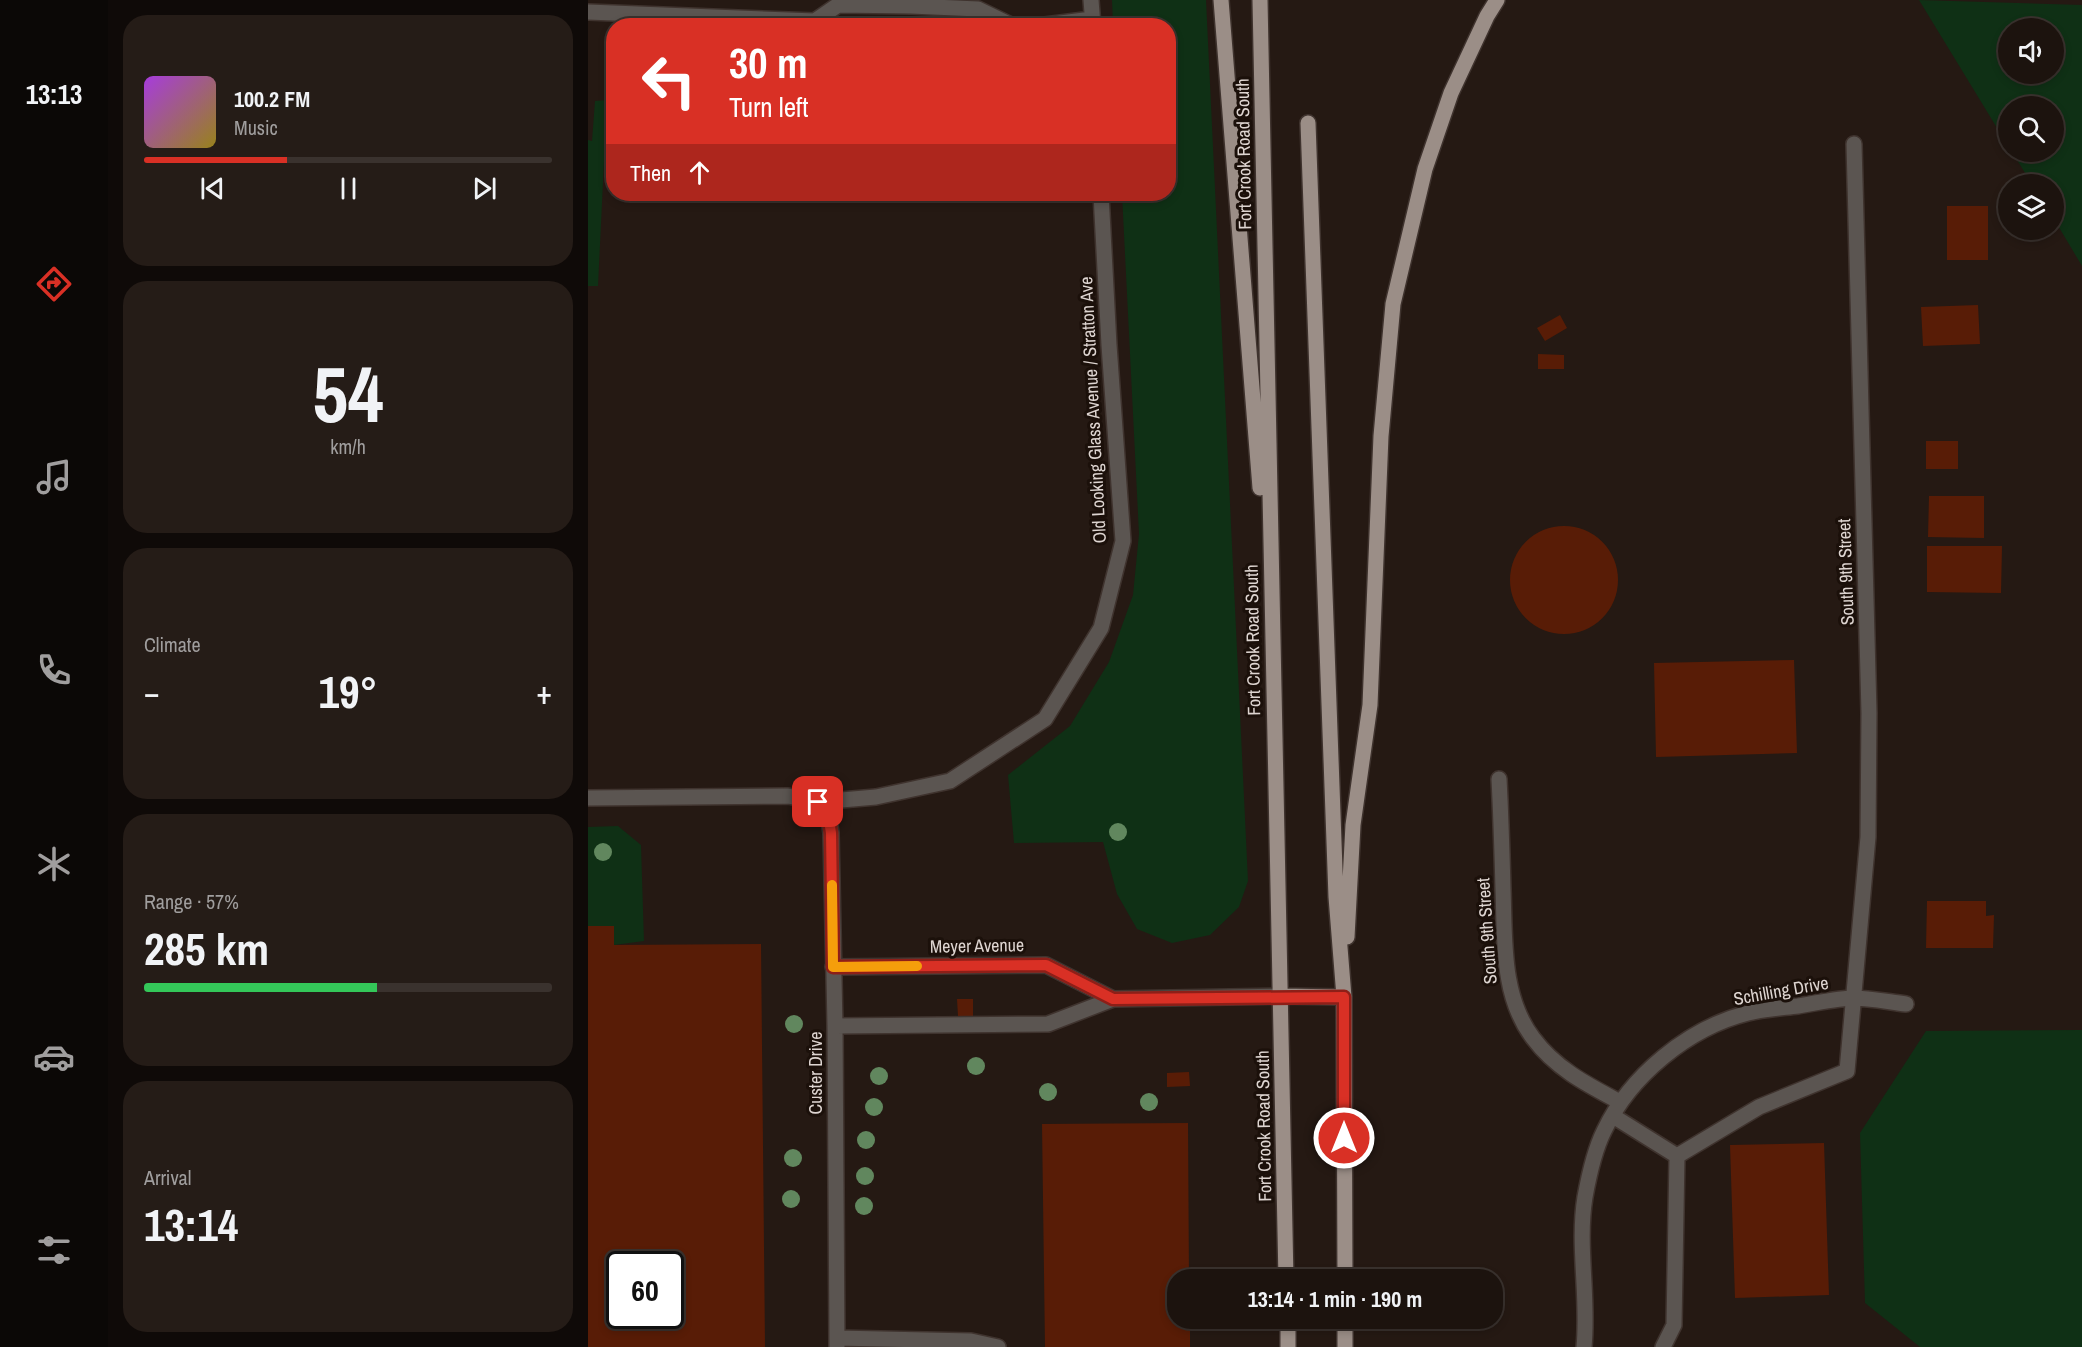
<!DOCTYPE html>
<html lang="en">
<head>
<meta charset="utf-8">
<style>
  body { margin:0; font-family:"Archivo Narrow",sans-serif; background:#251c17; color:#f1f3f6; height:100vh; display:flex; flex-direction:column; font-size:22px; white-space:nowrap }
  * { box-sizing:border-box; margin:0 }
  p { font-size:20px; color:#a09e9e }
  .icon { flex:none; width:33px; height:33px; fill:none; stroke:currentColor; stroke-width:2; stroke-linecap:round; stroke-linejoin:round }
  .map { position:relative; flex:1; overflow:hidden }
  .details { display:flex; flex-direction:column; gap:15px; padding:15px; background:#0f0a08; width:480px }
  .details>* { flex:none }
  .guide { position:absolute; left:18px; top:18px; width:570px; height:183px; border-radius:24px; box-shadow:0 3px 9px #0003,0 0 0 2px #3a322e; background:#d93025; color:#fff; overflow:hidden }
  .buttons { position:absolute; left:1410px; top:18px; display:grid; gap:12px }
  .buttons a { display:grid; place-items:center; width:66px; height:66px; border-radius:50%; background:#1c130e; box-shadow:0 3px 9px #0003,0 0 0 2px #3a322e; font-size:30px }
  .speed { position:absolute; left:18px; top:1251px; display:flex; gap:12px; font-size:30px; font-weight:700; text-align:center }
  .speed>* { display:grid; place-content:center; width:78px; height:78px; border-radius:50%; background:#1c130e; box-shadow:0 3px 9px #0003,0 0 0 2px #3a322e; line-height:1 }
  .speed .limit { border:3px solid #111; border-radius:9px; background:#fff; color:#111 }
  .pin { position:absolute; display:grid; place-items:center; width:51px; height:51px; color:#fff; margin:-26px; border-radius:12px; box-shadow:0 3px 9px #0006 }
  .me { position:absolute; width:66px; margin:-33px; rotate:0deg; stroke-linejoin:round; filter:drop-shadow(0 0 4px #0008) }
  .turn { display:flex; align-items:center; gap:21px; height:126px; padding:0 24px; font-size:27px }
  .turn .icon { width:78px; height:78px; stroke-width:2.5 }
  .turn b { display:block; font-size:42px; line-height:51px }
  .then { display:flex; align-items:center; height:57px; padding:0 24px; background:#0003; gap:12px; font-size:22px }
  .big { font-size:45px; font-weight:700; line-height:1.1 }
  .details .widget { flex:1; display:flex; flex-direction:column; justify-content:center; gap:9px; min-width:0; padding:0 21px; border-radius:24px; background:#251c17 }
  .details .dial { align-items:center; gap:0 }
  .dial b { font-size:78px; line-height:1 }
  .song { display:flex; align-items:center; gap:18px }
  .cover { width:72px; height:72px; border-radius:9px; background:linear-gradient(135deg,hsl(280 70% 55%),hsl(50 70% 35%)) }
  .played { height:6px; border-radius:3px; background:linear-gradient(90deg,#d93025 35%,#3a322e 35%) }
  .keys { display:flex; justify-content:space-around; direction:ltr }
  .heat { display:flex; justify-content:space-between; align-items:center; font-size:33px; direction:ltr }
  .charge { height:9px; border-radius:4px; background:linear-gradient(90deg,#34c759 57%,#3a322e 0) }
  .trip { position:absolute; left:579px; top:1269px; width:336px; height:60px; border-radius:24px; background:#1c130e; box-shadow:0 3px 9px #0003,0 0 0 2px #3a322e; font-weight:700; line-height:60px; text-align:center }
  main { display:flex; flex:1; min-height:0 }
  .tab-bar { display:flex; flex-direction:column; width:108px; justify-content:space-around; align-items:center; background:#0b0806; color:#a09e9e }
  .tab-bar .icon { width:42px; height:42px }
  .tab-bar .active { color:#d93025 }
  .tab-bar b { font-size:27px; color:#f1f3f6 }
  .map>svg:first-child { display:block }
  .green { fill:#0f3015; fill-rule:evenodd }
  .building { fill:#581c06; fill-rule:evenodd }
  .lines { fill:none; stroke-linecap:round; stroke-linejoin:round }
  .minor-casing { stroke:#3f332e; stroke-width:18 }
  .major-casing { stroke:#3f332e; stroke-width:18 }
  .minor { stroke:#5b5551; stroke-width:15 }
  .major { stroke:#9b8e87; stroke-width:15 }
  .tree { fill:#61875e }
  .route-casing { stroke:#8d1f18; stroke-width:15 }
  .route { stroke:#d93025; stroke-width:10 }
  .slow { stroke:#f59e0b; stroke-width:10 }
  .labels { text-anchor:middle; stroke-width:6; stroke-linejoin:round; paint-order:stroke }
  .street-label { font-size:18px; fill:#ded5d1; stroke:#1b100a }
</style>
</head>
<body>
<main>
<nav class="tab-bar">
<b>13:13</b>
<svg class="icon active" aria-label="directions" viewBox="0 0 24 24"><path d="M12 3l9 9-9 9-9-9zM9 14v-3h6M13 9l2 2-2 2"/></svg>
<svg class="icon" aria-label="music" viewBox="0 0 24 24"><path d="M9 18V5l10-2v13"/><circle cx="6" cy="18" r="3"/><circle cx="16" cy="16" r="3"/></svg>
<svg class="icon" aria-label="phone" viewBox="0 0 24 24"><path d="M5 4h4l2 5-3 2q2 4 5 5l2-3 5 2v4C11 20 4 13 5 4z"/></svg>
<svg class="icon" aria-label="climate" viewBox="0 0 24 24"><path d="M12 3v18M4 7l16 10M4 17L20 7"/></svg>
<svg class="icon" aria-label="car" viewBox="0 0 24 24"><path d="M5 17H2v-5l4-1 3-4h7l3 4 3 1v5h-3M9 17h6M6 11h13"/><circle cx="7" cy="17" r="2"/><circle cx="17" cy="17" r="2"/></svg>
<svg class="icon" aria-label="filters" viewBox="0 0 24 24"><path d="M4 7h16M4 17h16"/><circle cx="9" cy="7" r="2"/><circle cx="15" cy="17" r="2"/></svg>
</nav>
<section class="details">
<div class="widget">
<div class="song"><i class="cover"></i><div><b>100.2 FM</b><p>Music</p></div></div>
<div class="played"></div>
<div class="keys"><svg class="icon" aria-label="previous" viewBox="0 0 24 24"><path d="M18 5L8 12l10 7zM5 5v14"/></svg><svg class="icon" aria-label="pause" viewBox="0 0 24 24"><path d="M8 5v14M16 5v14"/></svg><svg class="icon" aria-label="next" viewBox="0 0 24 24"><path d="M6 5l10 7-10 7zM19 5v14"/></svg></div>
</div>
<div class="widget dial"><b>54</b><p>km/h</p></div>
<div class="widget"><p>Climate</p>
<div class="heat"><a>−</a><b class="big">19°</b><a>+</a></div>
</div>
<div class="widget"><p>Range · 57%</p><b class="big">285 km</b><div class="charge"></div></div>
<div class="widget"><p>Arrival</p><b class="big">13:14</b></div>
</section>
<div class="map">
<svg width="1494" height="1347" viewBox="0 0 1494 1347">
  <rect width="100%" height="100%" fill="#251913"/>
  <!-- green -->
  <path class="green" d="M524,0H618L660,881L651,907L622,935L584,943L549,929L529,894L515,842L426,843L420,775L482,726L521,662L545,595L551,534L534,194H580V26L525,25Z
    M1331,0L1494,5V266L1466,219V184H1444L1424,152H1466V106H1420V146ZM1420,28H1466V74H1420Z
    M19,100L10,286H0V140L4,141L7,101Z
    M30,826L53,845L56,941L26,945V926H0V827Z
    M1494,1030V1347H1332L1277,1303L1272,1133L1338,1031Z"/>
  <!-- building -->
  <path class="building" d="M1359,206H1400V260H1359Z
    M1390,305L1392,344L1335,346L1333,307Z
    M972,315L979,328L957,341L949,328Z
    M950,354L976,355V369H950Z
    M1338,441H1370V469H1338Z
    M1341,496H1396V538L1340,537Z
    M922 580a54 54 0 1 1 108 0a54 54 0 1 1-108 0Z
    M1339,546H1414L1413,593L1339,592Z
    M1206,660L1209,753L1068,757L1066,663Z
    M1339,901H1398V916L1406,915L1405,948H1338Z
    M0,926H26V945L173,944L177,1347H0ZM32,1264H82V1316H32Z
    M369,999H385V1016H370Z
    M601,1072L602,1086L579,1087V1073Z
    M600,1123L601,1280H590V1318H602V1347H457L454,1124Z
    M1236,1143L1241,1295L1147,1298L1142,1145Z"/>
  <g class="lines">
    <!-- minor casing -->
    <g class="minor-casing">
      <path id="minor" d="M503,0L505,26
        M0,12L227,21L235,26
        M227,21L250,5L323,6L390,9L423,25
        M421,26L457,25L504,19
        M911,779C913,816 914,852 915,889C917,939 913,996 945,1038C968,1069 1000,1085 1032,1102
        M0,798L200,796L230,802L288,797L362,781L457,719L513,628L535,541L521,345L513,194
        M230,802L240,814L243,833L247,1026L249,1347
        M245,967L458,965L525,999
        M247,1026L460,1024L525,999L692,996
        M1025,1116L1089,1156L1086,1325L1075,1347
        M1089,1156L1171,1107L1259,1071L1280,837L1281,713L1266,144
        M249,1338L383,1341L410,1347
        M996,1347C1001,1297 989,1246 997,1197C1001,1175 1006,1151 1016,1131C1042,1076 1100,1028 1160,1013C1176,1009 1193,1008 1210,1006C1227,1003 1246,999 1264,998C1282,998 1301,1002 1318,1004"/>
    </g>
    <!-- major casing -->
    <g class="major-casing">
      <path id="major" d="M633,0L672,488
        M672,0L698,1280
        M720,123L748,897L756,997L757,1280
        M759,937L765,825L782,705L793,436L805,304L837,169L863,93L899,16L909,0
        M692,996L756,997
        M700,1318V1347
        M757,1318V1347"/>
    </g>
    <!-- minor -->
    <use href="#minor" class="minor"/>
    <!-- major -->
    <use href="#major" class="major"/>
  </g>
  <!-- trees -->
  <g class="tree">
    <circle cx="530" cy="832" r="9"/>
    <circle cx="15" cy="852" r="9"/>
    <circle cx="206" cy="1024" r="9"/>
    <circle cx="388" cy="1066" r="9"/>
    <circle cx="291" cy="1076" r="9"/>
    <circle cx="460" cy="1092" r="9"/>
    <circle cx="561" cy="1102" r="9"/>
    <circle cx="286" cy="1107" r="9"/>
    <circle cx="278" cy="1140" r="9"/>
    <circle cx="205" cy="1158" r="9"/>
    <circle cx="277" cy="1176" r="9"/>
    <circle cx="203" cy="1199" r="9"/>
    <circle cx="276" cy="1206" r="9"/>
  </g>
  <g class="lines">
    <!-- route casing -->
    <g class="route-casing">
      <path id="route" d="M230,802L240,814L243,833L245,967L458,965L525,999L756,997V1138"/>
    </g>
    <!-- route -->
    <use href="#route" class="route"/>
    <!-- slow -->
    <path class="slow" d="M244,885L245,967L329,966"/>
  </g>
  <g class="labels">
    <!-- street labels -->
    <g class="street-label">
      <text transform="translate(656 154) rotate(-91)" y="6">Fort Crook Road South</text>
      <text transform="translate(505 410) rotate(-93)" y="6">Old Looking Glass Avenue / Stratton Ave</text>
      <text transform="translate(1258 572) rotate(-92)" y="6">South 9th Street</text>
      <text transform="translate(665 640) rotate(-91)" y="6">Fort Crook Road South</text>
      <text transform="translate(899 931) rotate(-94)" y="6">South 9th Street</text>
      <text transform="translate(389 946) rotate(-1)" y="6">Meyer Avenue</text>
      <text transform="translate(1193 991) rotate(-10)" y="6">Schilling Drive</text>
      <text transform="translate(228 1073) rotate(-90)" y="6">Custer Drive</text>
      <text transform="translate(676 1126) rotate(-91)" y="6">Fort Crook Road South</text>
    </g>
  </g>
</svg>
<div class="buttons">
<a><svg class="icon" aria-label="sound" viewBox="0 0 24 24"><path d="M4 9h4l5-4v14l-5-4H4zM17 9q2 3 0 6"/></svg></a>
<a><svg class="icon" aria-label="search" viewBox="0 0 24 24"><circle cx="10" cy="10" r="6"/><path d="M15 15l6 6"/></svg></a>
<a><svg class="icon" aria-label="layers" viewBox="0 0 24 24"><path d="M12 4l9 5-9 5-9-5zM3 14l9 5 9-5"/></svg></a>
</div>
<div class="speed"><div class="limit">60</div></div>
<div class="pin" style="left:230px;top:802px;background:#d93025"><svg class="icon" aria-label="arrive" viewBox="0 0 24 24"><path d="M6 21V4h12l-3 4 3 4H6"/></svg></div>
<svg class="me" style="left:756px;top:1138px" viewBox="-20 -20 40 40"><circle r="17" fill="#d93025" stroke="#fff" stroke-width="3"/><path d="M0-11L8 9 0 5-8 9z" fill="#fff"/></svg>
<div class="trip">13:14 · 1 min · 190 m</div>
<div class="guide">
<div class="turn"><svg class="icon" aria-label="left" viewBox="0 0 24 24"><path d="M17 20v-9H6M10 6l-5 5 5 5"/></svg><div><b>30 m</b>Turn left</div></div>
<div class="then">Then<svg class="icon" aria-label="ahead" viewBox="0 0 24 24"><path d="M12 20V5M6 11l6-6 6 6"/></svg></div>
</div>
</div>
</main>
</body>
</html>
